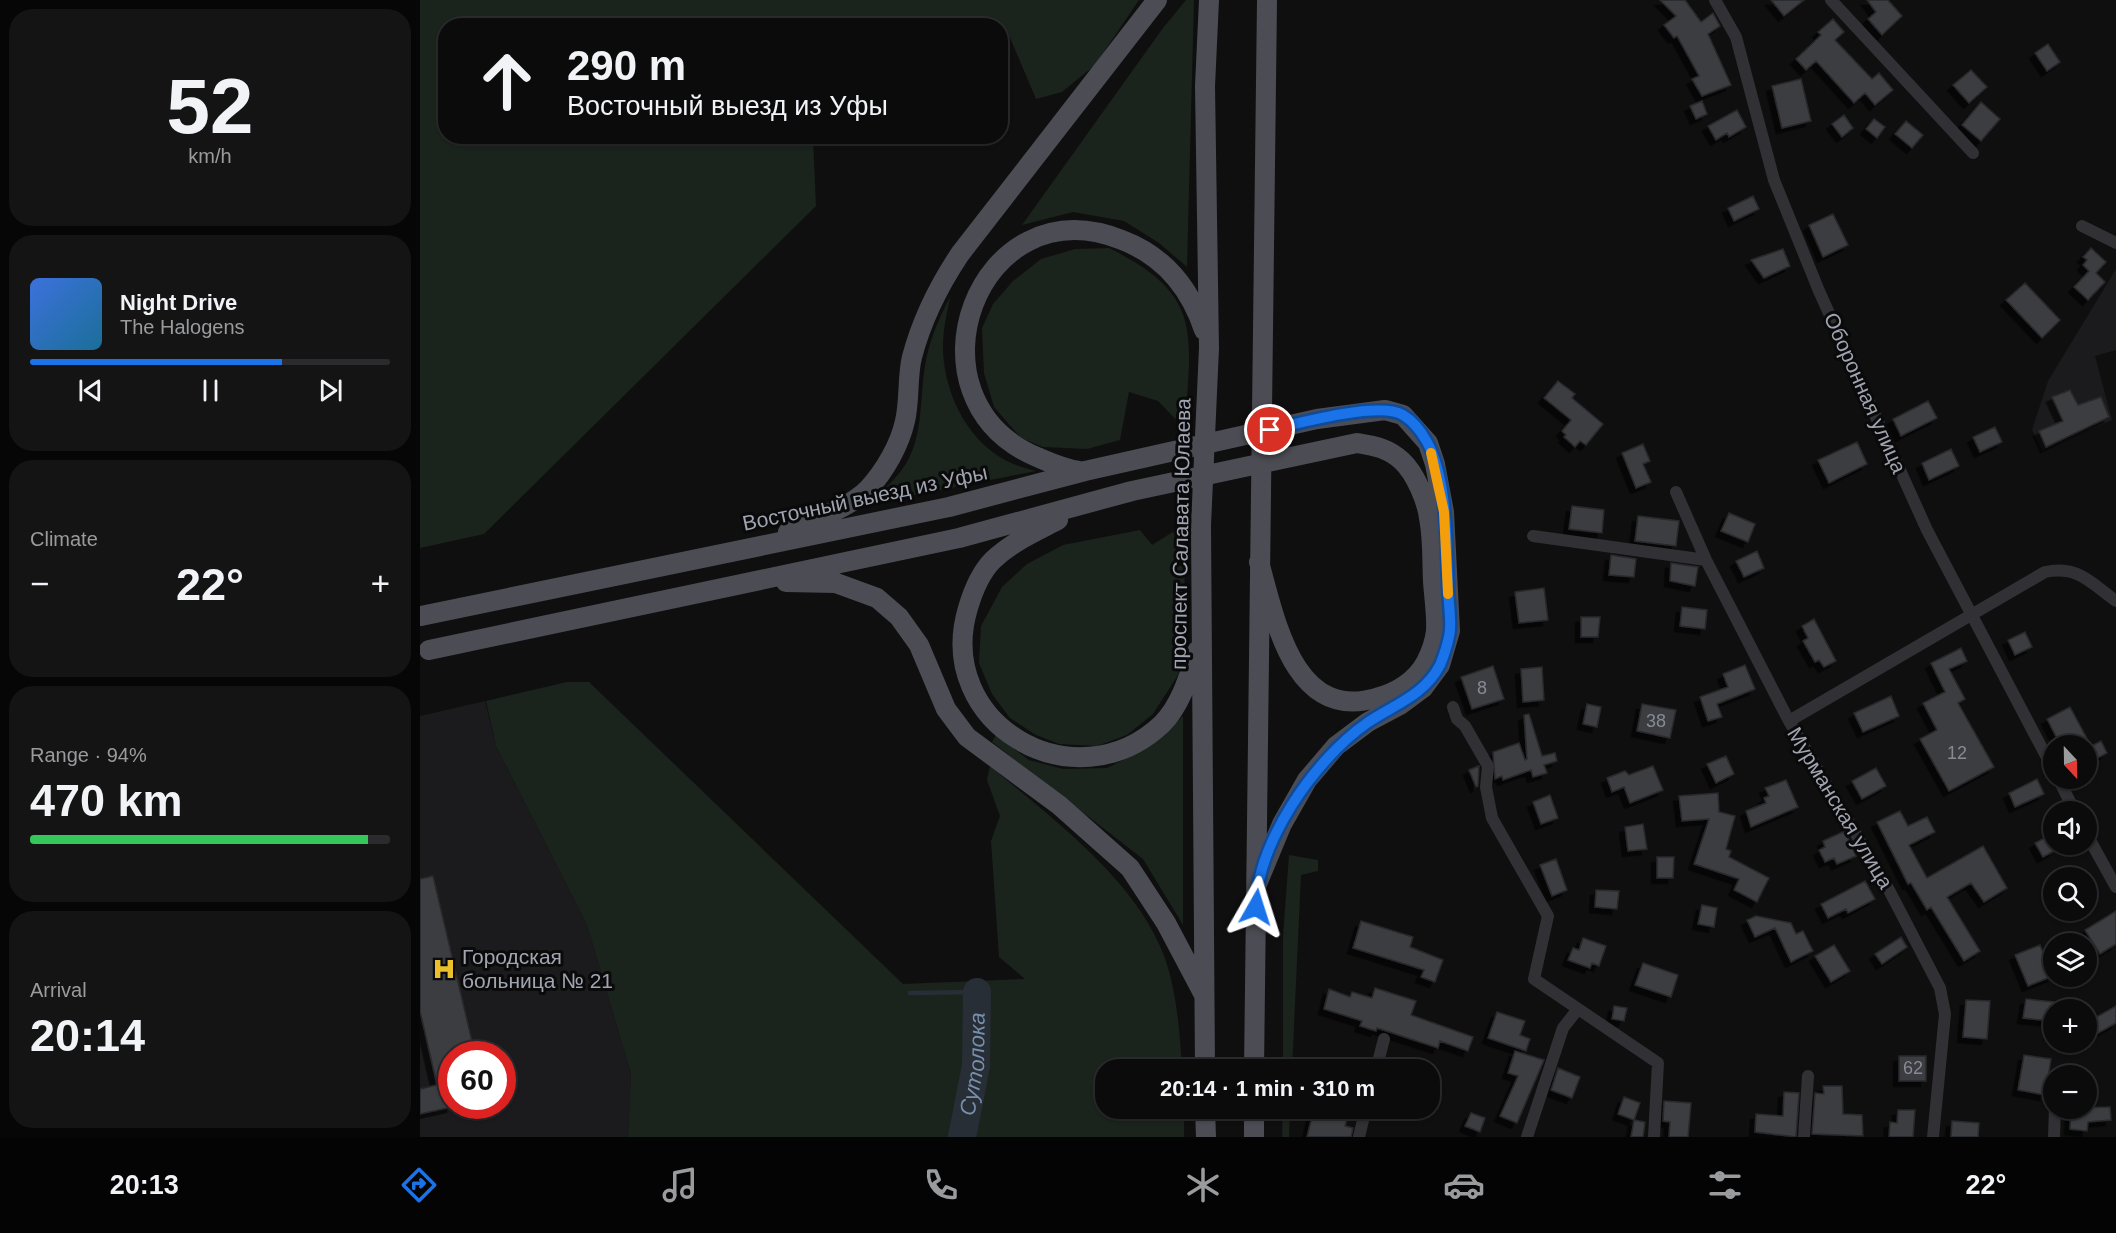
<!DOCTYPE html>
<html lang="en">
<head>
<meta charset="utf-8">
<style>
  body { margin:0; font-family:Helvetica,sans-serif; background:#141415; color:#f1f3f6; height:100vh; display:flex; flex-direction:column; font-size:22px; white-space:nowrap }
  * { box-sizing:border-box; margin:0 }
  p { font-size:20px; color:#9a9b9d }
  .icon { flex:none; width:33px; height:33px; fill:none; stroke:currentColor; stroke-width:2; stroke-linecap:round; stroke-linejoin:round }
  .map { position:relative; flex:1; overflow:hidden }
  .side { display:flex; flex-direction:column; gap:9px; padding:9px; background:#060607; width:420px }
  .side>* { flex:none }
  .guide { position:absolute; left:18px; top:18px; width:570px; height:126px; border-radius:24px; box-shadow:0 2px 4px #0004,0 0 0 2px #2b2b2d; background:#0b0b0c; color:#f1f3f6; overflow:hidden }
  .needle { width:39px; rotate:158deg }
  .buttons { position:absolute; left:1623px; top:735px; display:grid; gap:12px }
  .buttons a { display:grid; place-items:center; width:54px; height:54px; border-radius:50%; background:#0b0b0c; box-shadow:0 2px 4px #0004,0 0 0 2px #2b2b2d; font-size:30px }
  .speed { position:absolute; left:18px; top:1041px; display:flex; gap:12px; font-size:30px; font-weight:700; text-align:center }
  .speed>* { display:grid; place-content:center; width:78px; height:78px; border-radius:50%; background:#0b0b0c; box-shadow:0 2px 4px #0004,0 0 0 2px #2b2b2d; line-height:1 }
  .speed .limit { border:9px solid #d22; background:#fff; color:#111 }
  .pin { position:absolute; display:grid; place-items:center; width:51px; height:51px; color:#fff; margin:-26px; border:3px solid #fff; border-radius:50%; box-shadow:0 2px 6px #0007 }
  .me { position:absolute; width:66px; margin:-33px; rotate:6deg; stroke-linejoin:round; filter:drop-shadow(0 0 4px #0008) }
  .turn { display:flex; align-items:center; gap:21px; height:126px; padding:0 30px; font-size:27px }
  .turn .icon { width:78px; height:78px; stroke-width:2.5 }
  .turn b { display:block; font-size:42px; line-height:51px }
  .big { font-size:45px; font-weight:700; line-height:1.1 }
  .side .tile { flex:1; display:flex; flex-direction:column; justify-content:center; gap:9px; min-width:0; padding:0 21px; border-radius:24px; background:#141415 }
  .side .dial { align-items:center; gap:0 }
  .dial b { font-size:78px; line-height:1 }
  .song { display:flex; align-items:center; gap:18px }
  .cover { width:72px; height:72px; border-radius:9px; background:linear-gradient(135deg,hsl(220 70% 55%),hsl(200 70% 35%)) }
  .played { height:6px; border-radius:3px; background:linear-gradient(90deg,#1a73e8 70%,#2b2b2d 70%) }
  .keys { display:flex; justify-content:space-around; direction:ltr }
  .heat { display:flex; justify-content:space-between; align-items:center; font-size:33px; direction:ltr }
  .charge { height:9px; border-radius:4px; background:linear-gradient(90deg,#34c759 94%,#2b2b2d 0) }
  .trip { position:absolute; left:675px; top:1059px; width:345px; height:60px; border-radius:24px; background:#0b0b0c; box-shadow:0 2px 4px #0004,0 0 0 2px #2b2b2d; font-weight:700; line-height:60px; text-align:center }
  .tabs { display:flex; height:96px; justify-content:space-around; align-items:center; background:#040405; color:#9a9b9d }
  .tabs .icon { width:42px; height:42px }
  .tabs .on { color:#1a73e8 }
  .tabs b { font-size:27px; color:#f1f3f6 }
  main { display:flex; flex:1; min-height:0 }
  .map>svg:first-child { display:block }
  .built { fill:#1b1b1d; fill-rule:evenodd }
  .green { fill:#1b231d }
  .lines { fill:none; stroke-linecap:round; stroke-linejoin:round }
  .stream { stroke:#282e35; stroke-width:4.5 }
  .river { stroke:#282e35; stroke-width:28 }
  .building { fill:#3b3c40; stroke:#29292c; stroke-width:1.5; filter:url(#shadow) }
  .minor { stroke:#303035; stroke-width:12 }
  .primary { stroke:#4c4d54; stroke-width:20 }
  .route-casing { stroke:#114b97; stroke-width:15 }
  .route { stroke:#1a73e8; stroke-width:10 }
  .slow { stroke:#f59e0b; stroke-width:10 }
  .labels { text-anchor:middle; stroke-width:6; stroke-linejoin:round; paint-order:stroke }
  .number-label { font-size:18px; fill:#878a95 }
  .street-label { font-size:21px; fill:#a0a4b1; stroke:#0a0a0b }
  .poi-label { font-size:21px; fill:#a0a4b1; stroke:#0a0a0b; text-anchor:start }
  .water-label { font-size:22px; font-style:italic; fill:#778eac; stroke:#0a0a0b }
</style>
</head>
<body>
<main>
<section class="side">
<div class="tile dial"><b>52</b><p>km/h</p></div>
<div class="tile">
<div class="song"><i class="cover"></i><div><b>Night Drive</b><p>The Halogens</p></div></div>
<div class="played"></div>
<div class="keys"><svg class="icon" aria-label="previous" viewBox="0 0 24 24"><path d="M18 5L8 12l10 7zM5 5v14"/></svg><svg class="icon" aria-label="pause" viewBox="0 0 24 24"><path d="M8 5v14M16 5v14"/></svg><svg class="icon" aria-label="next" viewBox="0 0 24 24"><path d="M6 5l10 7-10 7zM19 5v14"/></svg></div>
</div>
<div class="tile"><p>Climate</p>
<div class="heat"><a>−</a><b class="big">22°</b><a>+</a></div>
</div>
<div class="tile"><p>Range · 94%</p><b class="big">470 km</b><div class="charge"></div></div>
<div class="tile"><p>Arrival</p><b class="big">20:14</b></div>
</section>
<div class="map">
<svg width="1696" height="1137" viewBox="0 0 1696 1137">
  <defs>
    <filter id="shadow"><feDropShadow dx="-5.5" dy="5.5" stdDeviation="0" flood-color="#0009"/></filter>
  </defs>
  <rect width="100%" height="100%" fill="#0f0f10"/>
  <!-- built -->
  <path class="built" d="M1696,269V350L1675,356L1692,420L1622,451L1612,430L1628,381Z
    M65,701L76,746L167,925L211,1074L208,1137H0V716ZM32,1054H82V1106H32Z"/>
  <!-- green -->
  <path class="green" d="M0,0H719L675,65L642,92L616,99L588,33H581L580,26H26V136L393,137L396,206L64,534L0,548Z
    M766,0H774L767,267L739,243L704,221L653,212L602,225L743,28Z
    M689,248C786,296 770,335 765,429L738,401L709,392L700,440L667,449L623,447L601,438L574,407L564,373L562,328L573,304L593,281L621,259L655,249Z
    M530,297C527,313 523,330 523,347C523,386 542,430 574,453C587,463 601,467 616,471L445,505C462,491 479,478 489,458C503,431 500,395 505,366C509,341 518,320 530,297Z
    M764,525L765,643L758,675L733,714L707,735L677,746L639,744L616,735L590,718L572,694L559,663L561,626L582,587L607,564L643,545L720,530L732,545Z
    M147,682H169L483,984L605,979L579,957L571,841L580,816L567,780L570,766C632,819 718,880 746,961C757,995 760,1034 762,1069L686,1070V1108L764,1109V1137H208L211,1074L167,925L76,746L66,701Z
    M763,716V925L723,859L572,742L576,735L609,760L643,769L687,768L727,748Z
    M869,855L898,860V871L881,875L872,1069L863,1070V936Z
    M863,1108L870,1109L869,1137H862Z"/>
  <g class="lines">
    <!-- stream -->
    <path class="stream" d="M490,993L557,992"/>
    <!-- river -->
    <path class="river" id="s1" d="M542,1137L556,1066L557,992"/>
  </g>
  <!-- building -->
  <path class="building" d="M1240,0H1265L1281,22L1293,13L1300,26L1288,34L1311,85L1282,96L1272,79L1279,76L1257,36L1254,38L1244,25L1256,16Z
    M1351,0H1384L1364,16Z
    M1447,0H1468L1482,16L1462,35L1448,19L1456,12Z
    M1413,19L1424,32L1415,40L1452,79L1459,73L1473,90L1455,105L1445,93L1434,103L1396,61L1386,70L1376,59L1401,35L1398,32Z
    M1628,44L1640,62L1627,71L1615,53Z
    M1551,70L1567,87L1549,103L1533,85Z
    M1381,79L1391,121L1362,128L1352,86Z
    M1282,101L1287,114L1276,119L1270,106Z
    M1561,102L1580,119L1561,141L1542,125Z
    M1317,110L1326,127L1309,137L1307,133L1296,140L1288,126Z
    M1424,115L1433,128L1422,137L1412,124Z
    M1454,119L1465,127L1457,138L1446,129Z
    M1486,121L1503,135L1492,148L1475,134Z
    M1333,196L1339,209L1314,221L1308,208Z
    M1413,214L1428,245L1403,257L1389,225Z
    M1671,248L1686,262L1676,273L1685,282L1668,300L1654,287L1669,271L1663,265L1667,260L1663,257Z
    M1363,249L1370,266L1344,278L1331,260Z
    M1605,283L1640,320L1622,338L1586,300Z
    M1138,381L1155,394L1152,398L1183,424L1166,445L1160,441L1155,447L1144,437L1146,435L1142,431L1151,420L1124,398Z
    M1650,390L1658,405L1681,397L1689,417L1626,447L1619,431L1643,421L1632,397Z
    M1508,401L1517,418L1481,436L1473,419Z
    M1575,427L1582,442L1560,452L1553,437Z
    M1437,442L1447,464L1409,483L1398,460Z
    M1223,444L1230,461L1223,464L1231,482L1216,488L1202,453Z
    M1531,449L1539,466L1509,480L1502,463Z
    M1152,506L1184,510L1182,533L1149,529Z
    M1309,513L1335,524L1328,542L1301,531Z
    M1218,516L1259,521L1256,546L1215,541Z
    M1337,551L1344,568L1324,577L1316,561Z
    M1191,555L1216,559L1214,577L1189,575Z
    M1251,563L1278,567L1275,586L1250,581Z
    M1124,588L1128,620L1099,623L1095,592Z
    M1262,607L1287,610L1285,629L1260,626Z
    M1161,617H1180L1178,637H1161Z
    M1394,619L1416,661L1404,667L1399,660L1395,662L1383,641L1388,638L1382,626Z
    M1605,632L1612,647L1595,655L1588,640Z
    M1541,648L1547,661L1529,669L1545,699L1538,703L1574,767L1529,791L1500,739L1517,730L1503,703L1525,692L1511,663Z
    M1325,665L1335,689L1297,704L1302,717L1288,721L1280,697L1308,687L1303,674Z
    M1073,666L1084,699L1052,709L1041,677Z
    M1122,667L1124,700L1103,702L1101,669Z
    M1471,696L1479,716L1443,732L1434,713Z
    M1167,704L1181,707L1177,727L1163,724Z
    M1222,704L1256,710L1250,738L1217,731Z
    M1650,707L1671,746H1641L1627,719Z
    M1109,714L1122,756L1135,753L1137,761L1124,765L1127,773L1113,777L1111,770L1083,780L1082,776L1075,779L1073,752L1099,743L1105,760L1107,759L1104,715Z
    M1681,741L1687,753L1666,764V749Z
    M1306,756L1314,774L1296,783L1287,764Z
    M1059,766L1058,786L1056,787L1049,770Z
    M1233,766L1243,790L1210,803L1204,787L1192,792L1187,778L1205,771L1209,775Z
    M1456,768L1466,786L1442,799L1432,781Z
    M1617,779L1624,794L1595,807L1589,793Z
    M1366,780L1378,807L1331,827L1326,811L1346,803L1344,798L1349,796L1345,788Z
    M1298,793L1299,812L1315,816L1306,849L1311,851L1309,857L1349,878L1337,902L1314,890L1319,879L1274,864L1289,819L1262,821L1259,796Z
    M1130,795L1138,818L1121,824L1113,802Z
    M1480,811L1488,826L1507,817L1515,832L1489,845L1507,878L1563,846L1587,888L1564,902L1551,883L1527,897L1560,951L1544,961L1511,907L1507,910L1491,883L1488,884L1457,822Z
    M1223,824L1227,849L1208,851L1205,827Z
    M1425,831L1436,856L1417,864L1414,858L1405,862L1399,850L1405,847L1403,841Z
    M1634,833V851L1623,857L1615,843Z
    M1237,857H1254L1253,878H1237Z
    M1136,859L1147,890L1132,896L1120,865Z
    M13,876L55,1054H32V1107L0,1114V1089L17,1085L0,1011V879Z
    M1445,881L1455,899L1428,913L1426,909L1408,918L1401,904Z
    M1176,890L1199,891L1197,909L1175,907Z
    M1282,905L1297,908L1294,927L1278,924Z
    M1696,911V944L1680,954L1665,930Z
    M1336,916L1371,923L1376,934L1383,931L1393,951L1371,962L1355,928L1335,937L1327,920Z
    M941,921L993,937L990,947L1023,960L1015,982L1001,977L1004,970L933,948Z
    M1481,937L1487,947L1462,964L1455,954Z
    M1163,938L1186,946L1179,966L1172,963L1170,968L1148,960L1153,948L1159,950Z
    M1414,945L1430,971L1411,982L1395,956Z
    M1620,945L1633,976L1608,986L1595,955Z
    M1223,963L1258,975L1251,997L1215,985Z
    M955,988L996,1001L991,1015L1053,1037L1048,1051L1020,1041L1018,1048L957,1028L956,1031L940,1026L942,1021L904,1009L909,989L930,997L932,992L952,998Z
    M1606,999L1634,1002L1631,1021L1603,1018Z
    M1546,1000L1570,1001L1567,1039L1543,1037Z
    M1194,1006L1207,1008L1204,1021L1192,1019Z
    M1696,1006V1023L1673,1036L1666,1023Z
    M1077,1012L1105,1021L1100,1035L1110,1039L1106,1051L1068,1038Z
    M1095,1051L1124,1060L1097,1123L1080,1116L1098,1076L1088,1073Z
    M1604,1055L1631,1059L1625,1095L1598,1090Z
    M1479,1056H1506V1081H1479Z
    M1138,1068L1160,1077L1152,1098L1131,1090Z
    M1403,1086H1422L1423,1114L1442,1115L1443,1136L1392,1134L1395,1093L1404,1094Z
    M1364,1092L1379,1093L1376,1137L1335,1132L1336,1114L1363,1116Z
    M1204,1097L1220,1103L1214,1120L1198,1114Z
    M1244,1101L1271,1103L1268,1137H1249L1250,1122L1243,1121Z
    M1690,1107L1691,1120L1668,1122L1667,1131L1650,1129L1651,1108Z
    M894,1108H930L925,1126L933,1128L931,1137H887Z
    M1478,1110H1495L1493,1137H1469L1470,1122L1477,1123Z
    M1051,1113L1065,1118L1060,1132L1045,1126Z
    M1214,1120L1225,1122L1223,1137H1211Z
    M1532,1121L1559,1123L1558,1137H1531Z"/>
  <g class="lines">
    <!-- minor -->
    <path class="minor" d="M1295,0L1316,37L1354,180L1399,291L1507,530L1634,771
      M1411,0L1553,153
      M1662,226L1696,243
      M1256,492L1286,560L1369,721L1469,890L1520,988L1525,1014L1513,1137
      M1113,536L1286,560
      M1033,707L1037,719L1045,726L1068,766L1066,787L1072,818L1128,916L1114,979L1238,1063L1234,1137
      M1369,721L1625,572C1658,565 1671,583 1696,601
      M1638,778L1655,812
      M1666,833L1696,887
      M956,1070L964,1039
      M939,1137L946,1108
      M1107,1137L1143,1028L1158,1009
      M1384,1137L1388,1076
      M1634,1137L1635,1108"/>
    <!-- primary -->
    <path class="primary" d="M659,471C644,469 631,463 617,457C479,399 557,182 702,240C744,256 770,288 784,330
      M638,520C615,532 592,542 573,560C560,573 553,591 548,608C513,724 655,806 742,724C761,705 769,676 777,651
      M368,532C394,519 428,509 448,489C465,471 480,444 485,421C490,400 487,377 492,357C502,319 518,287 540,254L737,0
      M366,582L416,583L457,598L479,617L499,645L526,709L547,737L639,805L710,868L746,923L783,993
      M1,616L529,507L665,471L897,419L965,410L983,415L1008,443L1015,464L1024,512L1030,631L1020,665L1003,688L980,705L948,722L916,746L887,780L862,824L837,884
      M9,650L539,538L712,491L937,443C955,446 968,448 982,461C995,473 1007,501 1009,518C1013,538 1012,561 1013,581C1014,598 1017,615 1016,631C1015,640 1010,654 1006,662C996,681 976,693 956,698C873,722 855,618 839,562
      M785,1070L781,525L789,348L785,86L789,0
      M834,1070L847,0
      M785,1108L786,1137
      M834,1137V1108"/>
  </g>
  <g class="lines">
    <!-- route casing -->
    <g class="route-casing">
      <path id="route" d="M836,907C837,843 894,760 947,723C973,705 1004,696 1020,665C1024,656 1029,640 1030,630C1031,616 1028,600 1028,585C1026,542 1028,481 1007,442C1002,433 993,421 983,415C960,401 878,423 850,430"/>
    </g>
    <!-- route -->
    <use href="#route" class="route"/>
    <!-- slow -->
    <path class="slow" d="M1011,453L1024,512L1028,594"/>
  </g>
  <!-- icons -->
  <defs>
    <g id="hospital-bare" transform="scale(1.8)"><path d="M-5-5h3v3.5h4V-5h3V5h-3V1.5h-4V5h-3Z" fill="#ebbf2c" stroke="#0a0a0b" stroke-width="2.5" paint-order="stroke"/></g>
  </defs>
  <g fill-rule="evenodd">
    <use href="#hospital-bare" x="24" y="969"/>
  </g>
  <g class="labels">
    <!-- number labels -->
    <g class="number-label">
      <text x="1062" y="694">8</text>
      <text x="1236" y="727">38</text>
      <text x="1537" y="759">12</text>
      <text x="1493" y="1074">62</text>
    </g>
    <!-- street labels -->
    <g class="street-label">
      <text transform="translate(1445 393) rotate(66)" y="7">Оборонная улица</text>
      <text transform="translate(445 498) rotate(-12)" y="7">Восточный выезд из Уфы</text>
      <text transform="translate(761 534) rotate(-89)" y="7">проспект Салавата Юлаева</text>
      <text transform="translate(1420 808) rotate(59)" y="7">Мурманская улица</text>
    </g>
    <!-- poi labels -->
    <g class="poi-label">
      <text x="42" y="964">Городская<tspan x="42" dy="24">больница № 21</tspan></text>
    </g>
    <!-- water labels -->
    <g class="water-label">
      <text dy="8" stroke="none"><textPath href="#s1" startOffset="74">Сутолока</textPath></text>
    </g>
  </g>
</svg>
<div class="buttons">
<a><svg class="needle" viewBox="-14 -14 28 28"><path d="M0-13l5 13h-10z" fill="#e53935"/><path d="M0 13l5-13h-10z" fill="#9a9b9d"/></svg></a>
<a><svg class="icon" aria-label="sound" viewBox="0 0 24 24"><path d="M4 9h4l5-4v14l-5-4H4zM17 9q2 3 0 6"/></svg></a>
<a><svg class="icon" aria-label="search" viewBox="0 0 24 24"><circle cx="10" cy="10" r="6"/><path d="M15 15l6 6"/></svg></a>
<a><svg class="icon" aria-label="layers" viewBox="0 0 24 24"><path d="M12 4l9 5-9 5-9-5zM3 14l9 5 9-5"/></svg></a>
<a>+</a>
<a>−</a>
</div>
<div class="speed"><div class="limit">60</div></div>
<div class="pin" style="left:850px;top:430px;background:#d93025"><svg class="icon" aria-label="arrive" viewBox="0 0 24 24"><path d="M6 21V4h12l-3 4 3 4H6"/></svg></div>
<svg class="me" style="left:836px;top:907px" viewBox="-20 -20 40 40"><path d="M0-17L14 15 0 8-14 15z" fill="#1a73e8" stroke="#fff" stroke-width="4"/></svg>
<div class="trip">20:14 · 1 min · 310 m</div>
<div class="guide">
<div class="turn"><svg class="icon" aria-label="ahead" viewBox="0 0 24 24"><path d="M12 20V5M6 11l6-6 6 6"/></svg><div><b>290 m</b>Восточный выезд из Уфы</div></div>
</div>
</div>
</main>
<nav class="tabs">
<b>20:13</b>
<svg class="icon on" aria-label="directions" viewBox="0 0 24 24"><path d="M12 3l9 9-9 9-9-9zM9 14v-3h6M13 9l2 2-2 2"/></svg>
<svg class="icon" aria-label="music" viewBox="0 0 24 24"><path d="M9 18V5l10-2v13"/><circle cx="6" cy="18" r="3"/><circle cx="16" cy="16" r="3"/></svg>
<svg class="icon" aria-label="phone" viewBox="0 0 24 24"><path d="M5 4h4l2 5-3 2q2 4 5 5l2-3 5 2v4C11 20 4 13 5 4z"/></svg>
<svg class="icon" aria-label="climate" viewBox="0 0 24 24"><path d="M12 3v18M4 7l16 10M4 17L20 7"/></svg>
<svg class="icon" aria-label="car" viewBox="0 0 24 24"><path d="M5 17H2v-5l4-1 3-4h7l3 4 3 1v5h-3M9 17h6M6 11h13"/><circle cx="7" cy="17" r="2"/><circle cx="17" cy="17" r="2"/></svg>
<svg class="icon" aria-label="filters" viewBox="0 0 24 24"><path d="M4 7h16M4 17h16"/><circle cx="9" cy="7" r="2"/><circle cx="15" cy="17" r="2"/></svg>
<b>22°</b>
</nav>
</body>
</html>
